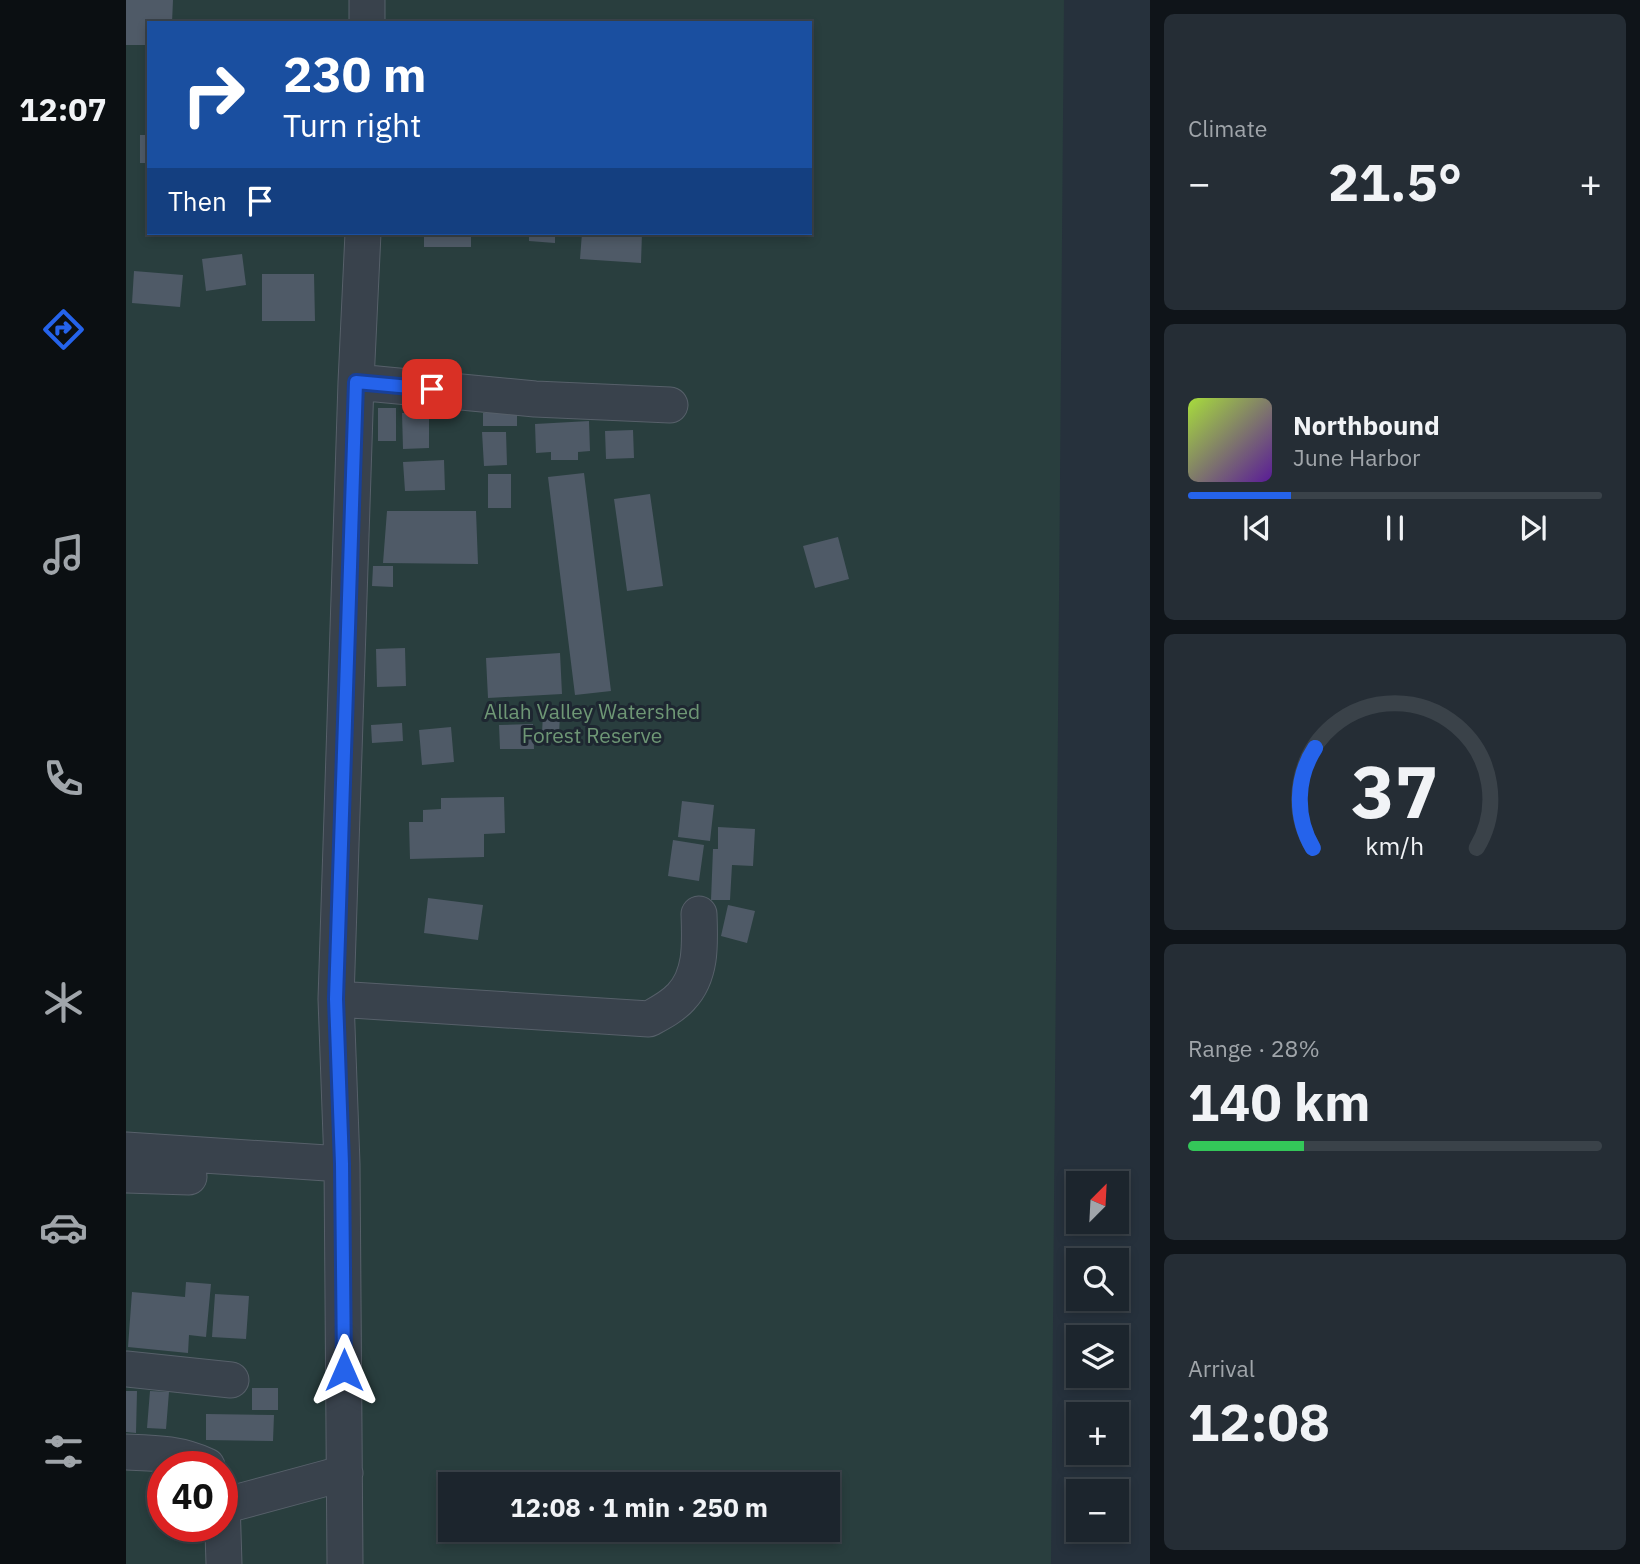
<!DOCTYPE html>
<html lang="en">
<head>
<meta charset="utf-8">
<style>
  body { margin:0; font-family:"IBM Plex Sans",sans-serif; background:#252d35; color:#f1f3f6; height:100vh; display:flex; flex-direction:column; font-size:26px; white-space:nowrap }
  * { box-sizing:border-box; margin:0 }
  p { font-size:23px; color:#a0a5aa }
  .icon { flex:none; width:38px; height:38px; fill:none; stroke:currentColor; stroke-width:2; stroke-linecap:round; stroke-linejoin:round }
  .map { position:relative; flex:1; overflow:hidden }
  .details { display:flex; flex-direction:column; gap:14px; padding:14px; background:#0f1419; width:490px }
  .details>* { flex:none }
  .banner { position:absolute; left:21px; top:21px; width:665px; height:214px; border-radius:0px; box-shadow:0 4px 10px #0003,0 0 0 2px #3a4249; background:#1a4fa0; color:#fff; overflow:hidden }
  .needle { width:46px; rotate:24deg }
  .fabs { position:absolute; left:940px; top:1171px; display:grid; gap:14px }
  .fabs a { display:grid; place-items:center; width:63px; height:63px; border-radius:0px; background:#1c252d; box-shadow:0 4px 10px #0003,0 0 0 2px #3a4249; font-size:35px }
  .speed { position:absolute; left:21px; top:1451px; display:flex; gap:14px; font-size:35px; font-weight:700; text-align:center }
  .speed>* { display:grid; place-content:center; width:91px; height:91px; border-radius:50%; background:#1c252d; box-shadow:0 4px 10px #0003,0 0 0 2px #3a4249; line-height:1 }
  .speed .limit { border:10px solid #d22; background:#fff; color:#111 }
  .pin { position:absolute; display:grid; place-items:center; width:60px; height:60px; color:#fff; margin:-30px; border-radius:14px; box-shadow:0 4px 10px #0006 }
  .me { position:absolute; width:77px; margin:-38px; rotate:0deg; stroke-linejoin:round; filter:drop-shadow(0 0 5px #0008) }
  .turn { display:flex; align-items:center; gap:24px; height:147px; padding:0 21px; font-size:32px }
  .turn .icon { width:91px; height:91px; stroke-width:2.5 }
  .turn b { display:block; font-size:49px; line-height:60px }
  .then { display:flex; align-items:center; height:66px; padding:0 21px; background:#0003; gap:14px; font-size:26px }
  .big { font-size:52px; font-weight:800; line-height:1.1 }
  .details .widget { flex:1; display:flex; flex-direction:column; justify-content:center; gap:10px; min-width:0; padding:0 24px; border-radius:10px; background:#252d35 }
  .details .dial { align-items:center; gap:0 }
  .dial svg { height:182px; overflow:visible; fill:none; stroke:#3a4249; stroke-width:7; stroke-linecap:round; text-anchor:middle }
  .dial text { fill:#f1f3f6; stroke:none }
  .song { display:flex; align-items:center; gap:21px }
  .cover { width:84px; height:84px; border-radius:10px; background:linear-gradient(135deg,hsl(80 70% 55%),hsl(270 70% 35%)) }
  .played { height:7px; border-radius:4px; background:linear-gradient(90deg,#2563eb 25%,#3a4249 25%) }
  .keys { display:flex; justify-content:space-around; direction:ltr }
  .heat { display:flex; justify-content:space-between; align-items:center; font-size:38px; direction:ltr }
  .charge { height:10px; border-radius:5px; background:linear-gradient(90deg,#34c759 28%,#3a4249 0) }
  .trip { position:absolute; left:312px; top:1472px; width:402px; height:70px; border-radius:0px; background:#1c252d; box-shadow:0 4px 10px #0003,0 0 0 2px #3a4249; font-weight:800; line-height:70px; text-align:center }
  main { display:flex; flex:1; min-height:0 }
  .dock { display:flex; flex-direction:column; width:126px; justify-content:space-around; align-items:center; background:#0b0f12; color:#a0a5aa }
  .dock .icon { width:49px; height:49px }
  .dock .active { color:#2563eb }
  .dock b { font-size:32px; color:#f1f3f6 }
  .map>svg:first-child { display:block }
  .green { fill:#293e3e; fill-rule:evenodd }
  .building { fill:#4f5a67 }
  .lines { fill:none; stroke-linecap:round; stroke-linejoin:round }
  .minor-casing { stroke:#57606a; stroke-width:37 }
  .minor { stroke:#39424c; stroke-width:35 }
  .route-casing { stroke:#184099; stroke-width:18 }
  .route { stroke:#2563eb; stroke-width:12 }
  .labels { text-anchor:middle; stroke-width:6; stroke-linejoin:round; paint-order:stroke }
  .park-label { font-size:21px; fill:#6e9775; stroke:#1e2731 }
</style>
</head>
<body>
<main>
<nav class="dock">
<b>12:07</b>
<svg class="icon active" aria-label="directions" viewBox="0 0 24 24"><path d="M12 3l9 9-9 9-9-9zM9 14v-3h6M13 9l2 2-2 2"/></svg>
<svg class="icon" aria-label="music" viewBox="0 0 24 24"><path d="M9 18V5l10-2v13"/><circle cx="6" cy="18" r="3"/><circle cx="16" cy="16" r="3"/></svg>
<svg class="icon" aria-label="phone" viewBox="0 0 24 24"><path d="M5 4h4l2 5-3 2q2 4 5 5l2-3 5 2v4C11 20 4 13 5 4z"/></svg>
<svg class="icon" aria-label="climate" viewBox="0 0 24 24"><path d="M12 3v18M4 7l16 10M4 17L20 7"/></svg>
<svg class="icon" aria-label="car" viewBox="0 0 24 24"><path d="M5 17H2v-5l4-1 3-4h7l3 4 3 1v5h-3M9 17h6M6 11h13"/><circle cx="7" cy="17" r="2"/><circle cx="17" cy="17" r="2"/></svg>
<svg class="icon" aria-label="filters" viewBox="0 0 24 24"><path d="M4 7h16M4 17h16"/><circle cx="9" cy="7" r="2"/><circle cx="15" cy="17" r="2"/></svg>
</nav>
<div class="map">
<svg width="1024" height="1564" viewBox="0 0 1024 1564">
  <rect width="100%" height="100%" fill="#26313c"/>
  <!-- green -->
  <path class="green" d="M0,0H938L925,1564H0ZM23,23H684V233H23ZM37,1466H96V1526H37ZM324,1484H702V1530H324Z"/>
  <!-- building -->
  <path class="building" d="M0,0H47L46,23H23V45H0Z
    M14,135H23V163H14Z
    M298,233H345V247H298Z
    M403,233H429V243L403,241Z
    M456,233H516L515,263L454,259Z
    M116,254L120,285L80,291L76,259Z
    M8,271L57,275L54,307L6,303Z
    M136,274H188L189,321H136Z
    M391,404V426H357V413H377Z
    M252,408H270V441H252Z
    M303,412V448L277,449L276,413Z
    M463,421L464,451L452,452V460H425V452L410,453L409,424Z
    M507,430L508,458L480,459L479,431Z
    M356,432H380L381,465L358,466Z
    M318,460L319,490L279,491L277,462Z
    M458,473L485,691L449,695L422,477Z
    M362,474H385V508H362Z
    M524,494L537,586L501,591L488,499Z
    M261,511H350L352,564L257,563Z
    M712,537L723,579L689,588L677,546Z
    M247,566H267V587L246,586Z
    M279,648L280,686L251,687L250,649Z
    M434,653L436,694L362,698L360,658Z
    M417,714L434,715L433,735L416,733Z
    M276,723L277,741L246,743L245,725Z
    M407,724L408,749H374L373,725Z
    M325,727L328,762L296,765L293,730Z
    M378,797L379,833L358,834V857L284,859L283,822H297V810L315,809V798Z
    M556,801L588,805L584,841L552,837Z
    M592,827L629,829L627,866L606,865L604,900H585L587,849H592Z
    M547,840L578,845L573,881L542,876Z
    M302,898L357,905L352,940L298,933Z
    M602,905L629,911L621,943L595,936Z
    M60,1282L85,1284L80,1337L63,1335L62,1353L2,1347L6,1292L59,1297Z
    M89,1294L123,1296L120,1339L86,1337Z
    M126,1388H152V1410H126Z
    M0,1391H11L10,1433L0,1432Z
    M24,1391L43,1392L40,1429L21,1428Z
    M80,1414L148,1415L147,1441L80,1440Z"/>
  <g class="lines">
    <!-- minor casing -->
    <g class="minor-casing">
      <path id="minor" d="M241,0V23
        M230,382L409,399L544,405
        M210,999L523,1019C534,1013 546,1007 555,997C576,975 574,943 573,914
        M0,1150L216,1164
        M0,1175L63,1177
        M0,1369L105,1380
        M0,1452C30,1453 53,1453 81,1466
        M96,1500L98,1564
        M97,1506L219,1473
        M219,1564L216,1164L210,999L230,382L237,233"/>
    </g>
    <!-- minor -->
    <use href="#minor" class="minor"/>
  </g>
  <g class="lines">
    <!-- route casing -->
    <g class="route-casing">
      <path id="route" d="M218,1370L216,1164L210,999L230,382L306,389"/>
    </g>
    <!-- route -->
    <use href="#route" class="route"/>
  </g>
  <g class="labels">
    <!-- park labels -->
    <g class="park-label">
      <text x="466" y="719">Allah Valley Watershed<tspan x="466" dy="24">Forest Reserve</tspan></text>
    </g>
  </g>
</svg>
<div class="fabs">
<a><svg class="needle" viewBox="-14 -14 28 28"><path d="M0-13l5 13h-10z" fill="#e53935"/><path d="M0 13l5-13h-10z" fill="#a0a5aa"/></svg></a>
<a><svg class="icon" aria-label="search" viewBox="0 0 24 24"><circle cx="10" cy="10" r="6"/><path d="M15 15l6 6"/></svg></a>
<a><svg class="icon" aria-label="layers" viewBox="0 0 24 24"><path d="M12 4l9 5-9 5-9-5zM3 14l9 5 9-5"/></svg></a>
<a>+</a>
<a>−</a>
</div>
<div class="speed"><div class="limit">40</div></div>
<div class="pin" style="left:306px;top:389px;background:#d93025"><svg class="icon" aria-label="arrive" viewBox="0 0 24 24"><path d="M6 21V4h12l-3 4 3 4H6"/></svg></div>
<svg class="me" style="left:218px;top:1370px" viewBox="-20 -20 40 40"><path d="M0-17L14 15 0 8-14 15z" fill="#2563eb" stroke="#fff" stroke-width="4"/></svg>
<div class="trip">12:08 · 1 min · 250 m</div>
<div class="banner">
<div class="turn"><svg class="icon" aria-label="right" viewBox="0 0 24 24"><path d="M7 20v-9h11M14 6l5 5-5 5"/></svg><div><b>230 m</b>Turn right</div></div>
<div class="then">Then<svg class="icon" aria-label="arrive" viewBox="0 0 24 24"><path d="M6 21V4h12l-3 4 3 4H6"/></svg></div>
</div>
</div>
<section class="details">
<div class="widget"><p>Climate</p>
<div class="heat"><a>−</a><b class="big">21.5°</b><a>+</a></div>
</div>
<div class="widget">
<div class="song"><i class="cover"></i><div><b>Northbound</b><p>June Harbor</p></div></div>
<div class="played"></div>
<div class="keys"><svg class="icon" aria-label="previous" viewBox="0 0 24 24"><path d="M18 5L8 12l10 7zM5 5v14"/></svg><svg class="icon" aria-label="pause" viewBox="0 0 24 24"><path d="M8 5v14M16 5v14"/></svg><svg class="icon" aria-label="next" viewBox="0 0 24 24"><path d="M6 5l10 7-10 7zM19 5v14"/></svg></div>
</div>
<div class="widget dial"><svg viewBox="0 0 100 80">
<path d="M14 69A42 42 0 1 1 86 69"/>
<path d="M14 69A42 42 0 0 1 15 25" stroke="#2563eb"/>
<text x="50" y="56" font-size="32" font-weight="700">37</text>
<text x="50" y="72" font-size="11">km/h</text>
</svg></div>
<div class="widget"><p>Range · 28%</p><b class="big">140 km</b><div class="charge"></div></div>
<div class="widget"><p>Arrival</p><b class="big">12:08</b></div>
</section>
</main>
</body>
</html>
